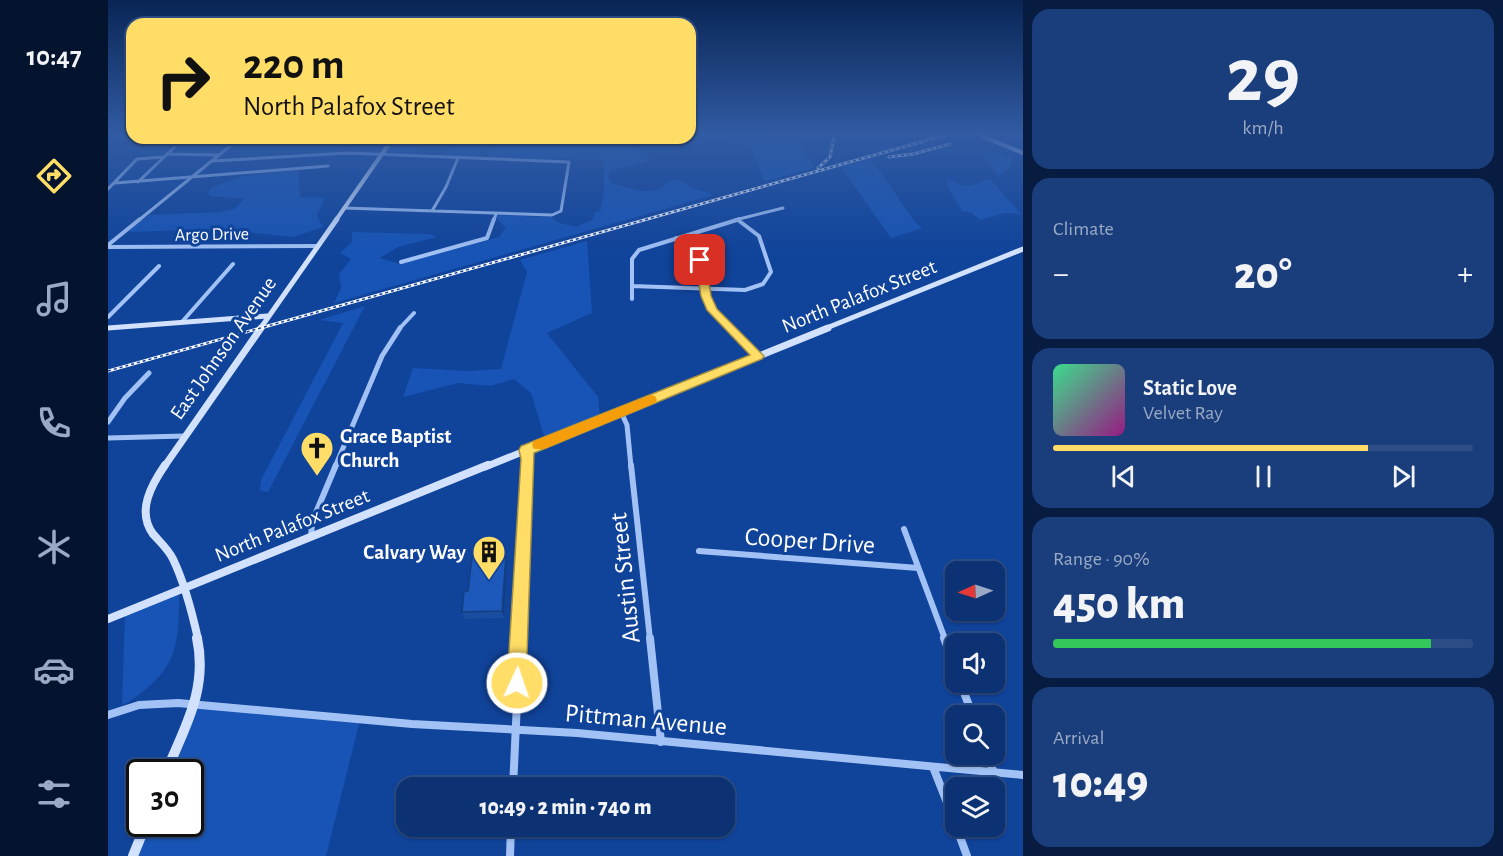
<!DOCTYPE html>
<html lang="en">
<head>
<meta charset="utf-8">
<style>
  body { margin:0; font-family:"Alegreya Sans",sans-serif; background:#1a3e7c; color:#f1f3f6; height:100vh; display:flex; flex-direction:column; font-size:22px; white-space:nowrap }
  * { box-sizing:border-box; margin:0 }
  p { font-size:20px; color:#9aaac5 }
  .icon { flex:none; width:33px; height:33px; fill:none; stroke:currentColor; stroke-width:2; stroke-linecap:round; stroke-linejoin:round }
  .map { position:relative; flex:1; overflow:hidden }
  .details { display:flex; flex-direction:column; gap:9px; padding:9px; background:#071c40; width:480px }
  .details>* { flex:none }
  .hud { position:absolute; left:18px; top:18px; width:570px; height:126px; border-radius:18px; box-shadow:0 2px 4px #0004,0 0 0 2px #2c4d86; background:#fd6; color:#111; overflow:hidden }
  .needle { width:39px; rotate:267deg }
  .controls { position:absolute; left:837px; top:561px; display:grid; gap:12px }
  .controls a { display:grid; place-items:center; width:60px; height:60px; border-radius:12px; background:#0c3274; box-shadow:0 2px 4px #0004,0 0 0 2px #2c4d86; font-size:30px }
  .speed { position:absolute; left:18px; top:759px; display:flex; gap:12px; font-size:30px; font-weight:700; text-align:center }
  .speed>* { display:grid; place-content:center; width:78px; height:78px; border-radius:50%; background:#0c3274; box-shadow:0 2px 4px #0004,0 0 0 2px #2c4d86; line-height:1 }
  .speed .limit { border:3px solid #111; border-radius:9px; background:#fff; color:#111 }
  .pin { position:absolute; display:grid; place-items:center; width:51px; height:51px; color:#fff; margin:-26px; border-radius:12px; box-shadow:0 3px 9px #0006 }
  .me { position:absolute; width:66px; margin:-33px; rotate:3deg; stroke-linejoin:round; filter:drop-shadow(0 0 4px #0008) }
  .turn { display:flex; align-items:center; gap:21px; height:126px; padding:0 18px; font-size:27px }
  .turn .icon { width:78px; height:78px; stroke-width:2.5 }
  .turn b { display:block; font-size:42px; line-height:51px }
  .big { font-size:45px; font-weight:800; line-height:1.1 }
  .details .tile { flex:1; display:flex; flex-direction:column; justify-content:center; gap:9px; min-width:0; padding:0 21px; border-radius:18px; background:#1a3e7c }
  .details .dial { align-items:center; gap:0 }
  .dial b { font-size:78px; line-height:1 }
  .song { display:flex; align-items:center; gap:18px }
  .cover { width:72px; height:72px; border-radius:9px; background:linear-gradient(135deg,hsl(150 70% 55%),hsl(310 70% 35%)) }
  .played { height:6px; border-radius:3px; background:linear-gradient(90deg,#fd6 75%,#2c4d86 75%) }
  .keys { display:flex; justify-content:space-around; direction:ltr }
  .heat { display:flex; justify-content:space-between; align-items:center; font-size:33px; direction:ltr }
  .charge { height:9px; border-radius:4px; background:linear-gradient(90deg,#34c759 90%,#2c4d86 0) }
  .trip { position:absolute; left:288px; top:777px; width:339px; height:60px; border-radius:18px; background:#0c3274; box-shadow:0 2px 4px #0004,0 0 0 2px #2c4d86; font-weight:800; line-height:60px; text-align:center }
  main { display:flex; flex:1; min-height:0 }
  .menu { display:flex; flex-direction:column; width:108px; justify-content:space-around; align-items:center; background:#05142e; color:#9aaac5 }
  .menu .icon { width:42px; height:42px }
  .menu .on { color:#fd6 }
  .menu b { font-size:27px; color:#f1f3f6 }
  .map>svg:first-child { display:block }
  .green { fill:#1754b5 }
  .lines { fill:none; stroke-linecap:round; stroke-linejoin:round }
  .street-far4 { stroke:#a2c2f5; stroke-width:3 }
  .street-far3 { stroke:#a2c2f5; stroke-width:4 }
  .street-far2 { stroke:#a2c2f5; stroke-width:5 }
  .street-far1 { stroke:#a2c2f5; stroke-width:6 }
  .street { stroke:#a2c2f5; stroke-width:8 }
  .secondary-far4 { stroke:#d2e2fe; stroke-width:4 }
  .secondary-far3 { stroke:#d2e2fe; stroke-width:5 }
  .secondary-far2 { stroke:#d2e2fe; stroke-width:7 }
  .secondary-far1 { stroke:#d2e2fe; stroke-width:8 }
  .secondary { stroke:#d2e2fe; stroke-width:10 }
  .rail-casing { stroke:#fff; stroke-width:3 }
  .rail { stroke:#10439a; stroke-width:1.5; stroke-dasharray:3; stroke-linecap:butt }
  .wall { fill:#194da0 }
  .shaded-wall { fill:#143e82 }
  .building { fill:#1d59ba; stroke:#143e82; stroke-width:1.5 }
  .route { fill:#fd6; stroke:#a69042; stroke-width:1.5 }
  .slow { fill:#f59e0b }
  .labels { text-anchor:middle; stroke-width:6; stroke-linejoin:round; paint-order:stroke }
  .far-street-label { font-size:18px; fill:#fff; stroke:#10439a }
  .street-label { font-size:21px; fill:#fff; stroke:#10439a }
  .poi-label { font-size:21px; font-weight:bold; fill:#fff; stroke:#10439a; text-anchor:start }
  .near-street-label { font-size:26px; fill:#fff; stroke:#10439a }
</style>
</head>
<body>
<main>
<nav class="menu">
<b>10:47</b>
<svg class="icon on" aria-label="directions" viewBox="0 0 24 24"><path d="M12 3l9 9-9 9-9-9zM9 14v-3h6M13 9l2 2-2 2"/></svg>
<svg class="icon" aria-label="music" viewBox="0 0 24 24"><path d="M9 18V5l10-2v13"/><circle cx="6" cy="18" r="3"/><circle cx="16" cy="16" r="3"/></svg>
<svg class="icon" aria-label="phone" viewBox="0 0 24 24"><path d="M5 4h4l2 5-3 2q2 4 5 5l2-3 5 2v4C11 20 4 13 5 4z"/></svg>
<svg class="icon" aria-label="climate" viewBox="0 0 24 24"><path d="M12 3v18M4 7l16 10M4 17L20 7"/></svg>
<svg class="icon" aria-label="car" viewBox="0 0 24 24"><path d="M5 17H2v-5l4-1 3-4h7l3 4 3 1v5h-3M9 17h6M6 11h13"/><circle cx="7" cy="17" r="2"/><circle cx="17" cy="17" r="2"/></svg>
<svg class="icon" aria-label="filters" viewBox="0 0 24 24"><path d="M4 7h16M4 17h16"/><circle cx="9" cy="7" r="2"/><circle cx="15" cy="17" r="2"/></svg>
</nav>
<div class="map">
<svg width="915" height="856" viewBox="0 0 915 856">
  <rect width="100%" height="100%" fill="#10439a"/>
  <!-- green -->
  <path class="green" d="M598,133H712L691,139L706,168L657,181L642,147L609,139Z
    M365,138H523L524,146L544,160L502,170L500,176L503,183L533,191H543L551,189L564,180L573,181L584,188L606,195L226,303L233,288L231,274L243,259L232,253L244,242V232L322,234L329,237L290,247L272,258L292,264L391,237L398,228L389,219L390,215L443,217L452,223L468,227L484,220L487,213L492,211L496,193V160L380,157L383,146H374L370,157L337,155L345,140Z
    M286,139L315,140L307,154L276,153Z
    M872,150L903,157L904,165L890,176Z
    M763,159L807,222L814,228L783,238L733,167Z
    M190,170L192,197L217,198L209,216L215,227L185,237L108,229L22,232L21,230L41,215L113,212L126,209L136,199L103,196L100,193L103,188L132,177Z
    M839,178C859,190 860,186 882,179L913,214L897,213L872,220L864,213L854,211L840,187Z
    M479,241L484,313L439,333L490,397L492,418L437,439L423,393L406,379L383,386L350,383L295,397L305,368L358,371L393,369L419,272L412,260Z
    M257,306L160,492L152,490L153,480L235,323L211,320Z
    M71,594C71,636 71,665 34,692C28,697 22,702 14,705L17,615Z
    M85,705L252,720L218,856H25L38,824H82V772H58Z"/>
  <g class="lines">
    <!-- street-far4 -->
    <path class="street-far4" d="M59,154L111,155
      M104,161L240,153L461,162L453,211L444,215L236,208
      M30,182L76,138
      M7,183L220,166
      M0,189L29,159L55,157
      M324,211L338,187L350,158
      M31,220L132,138
      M386,220L388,214
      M627,220L675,208"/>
    <!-- street-far3 -->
    <path class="street-far3" d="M568,238L593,260C598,296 597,303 623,329
      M0,245L32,219
      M0,247L208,246
      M293,262L379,238L386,219
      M524,286L637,290L655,284L663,272L651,236L630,220
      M524,299V259L531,250L632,219
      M0,317L51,266
      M73,323L125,264
      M291,329L306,313"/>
    <!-- street-far2 -->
    <path class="street-far2" d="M622,328L650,356
      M513,412L519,425L523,467
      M0,422L17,398L41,373
      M0,438L76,436
      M418,450L420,467
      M227,467L274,356L292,328"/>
    <!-- street-far1 -->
    <path class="street-far1" d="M523,465L542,639
      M796,529L837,639
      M203,537L204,522L228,465
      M591,551L810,568
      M412,639L420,465"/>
    <!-- street -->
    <path class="street" d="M542,638L553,742
      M836,638L848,669
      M852,682L865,716
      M0,715L31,705L70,703L304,724L469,733L915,775
      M879,754L886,773
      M825,767L848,825
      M405,788L412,638
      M848,826L859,856
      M402,856L403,826"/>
    <!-- secondary-far4 -->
    <path class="secondary-far4" d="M866,133L915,153
      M228,220L285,138"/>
    <!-- secondary-far3 -->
    <path class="secondary-far3" d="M0,328L159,316
      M152,329L229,219
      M716,329L915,249"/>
    <!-- secondary-far2 -->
    <path class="secondary-far2" d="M56,467L153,328
      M377,467L720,328"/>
    <!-- secondary-far1 -->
    <path class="secondary-far1" d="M57,465C44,484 28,511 45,534C52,542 60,549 65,559C77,584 84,612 90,639
      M0,619L380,465"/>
    <!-- secondary -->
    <path class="secondary" d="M58,772C77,727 100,689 89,638
      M25,856L38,824"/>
    <!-- rail casing -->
    <g class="rail-casing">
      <path id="rail" d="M781,157L805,154L842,144
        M710,168L722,157L727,133
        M0,371L845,133"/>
    </g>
    <!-- rail -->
    <use href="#rail" class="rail"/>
  </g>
  <!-- wall -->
  <path class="wall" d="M398,556L399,564L396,618L357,619L354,612L360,591Z"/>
  <!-- shaded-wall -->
  <path class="shaded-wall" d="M398,556L399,564L396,618L394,611Z"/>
  <!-- building -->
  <path class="building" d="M398,556L394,611L354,612L356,591H360L364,557Z"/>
  <!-- sky -->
  <linearGradient id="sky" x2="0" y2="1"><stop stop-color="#092555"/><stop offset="0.53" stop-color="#315ba3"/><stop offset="1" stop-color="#315ba3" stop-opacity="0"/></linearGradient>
  <rect width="915" height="253" fill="url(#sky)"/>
  <!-- route -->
  <path class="route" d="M592,257L598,260L603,296L609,309L656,356L654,359L426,453L418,683L416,689L409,692L402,689L399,683L413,459L411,450L413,446L642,355L599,310L593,296L587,260Z"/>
  <!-- slow -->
  <path class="slow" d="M542,395L547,396L549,400L547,403L436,449H426L424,445L426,441Z"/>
  <!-- icons -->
  <defs>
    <g id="church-pin" transform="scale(1.725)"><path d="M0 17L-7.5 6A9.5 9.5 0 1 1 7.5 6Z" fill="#fd6" stroke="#10439a"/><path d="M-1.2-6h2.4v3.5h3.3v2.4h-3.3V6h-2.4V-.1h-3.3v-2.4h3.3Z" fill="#111"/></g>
    <g id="building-pin" transform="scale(1.725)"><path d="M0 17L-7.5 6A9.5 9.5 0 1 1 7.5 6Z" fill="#fd6" stroke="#10439a"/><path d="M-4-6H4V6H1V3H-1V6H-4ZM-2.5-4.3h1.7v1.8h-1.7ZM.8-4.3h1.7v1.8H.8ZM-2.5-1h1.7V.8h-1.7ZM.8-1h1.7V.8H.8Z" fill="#111"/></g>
  </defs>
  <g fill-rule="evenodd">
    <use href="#church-pin" x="209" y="448"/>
    <use href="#building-pin" x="381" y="552"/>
  </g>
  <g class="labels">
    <!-- far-street labels -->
    <g class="far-street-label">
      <text transform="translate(104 234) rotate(-1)" y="6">Argo Drive</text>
    </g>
    <!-- street labels -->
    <g class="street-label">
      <text transform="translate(751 296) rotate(-22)" y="7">North Palafox Street</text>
      <text transform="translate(115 348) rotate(-55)" y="7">East Johnson Avenue</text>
      <text transform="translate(184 525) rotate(-22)" y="7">North Palafox Street</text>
    </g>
    <!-- poi labels -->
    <g class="poi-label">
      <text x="232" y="443">Grace Baptist<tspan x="232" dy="24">Church</tspan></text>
      <text x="358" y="559" text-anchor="end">Calvary Way</text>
    </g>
    <!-- near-street labels -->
    <g class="near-street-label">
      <text transform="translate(702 540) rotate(4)" y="9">Cooper Drive</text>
      <text transform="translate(516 578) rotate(-96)" y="9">Austin Street</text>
      <text transform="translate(538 719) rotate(5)" y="9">Pittman Avenue</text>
    </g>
  </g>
</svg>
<div class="controls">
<a><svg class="needle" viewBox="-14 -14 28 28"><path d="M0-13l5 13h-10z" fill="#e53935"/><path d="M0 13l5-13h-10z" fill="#9aaac5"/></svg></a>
<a><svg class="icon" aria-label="sound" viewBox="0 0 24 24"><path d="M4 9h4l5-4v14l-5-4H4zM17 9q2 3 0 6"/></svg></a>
<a><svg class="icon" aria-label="search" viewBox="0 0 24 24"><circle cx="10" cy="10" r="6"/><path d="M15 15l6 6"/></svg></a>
<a><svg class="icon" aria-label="layers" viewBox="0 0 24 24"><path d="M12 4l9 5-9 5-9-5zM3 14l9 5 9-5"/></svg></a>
</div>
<div class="speed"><div class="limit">30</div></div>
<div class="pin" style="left:592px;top:260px;background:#d93025"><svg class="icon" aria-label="arrive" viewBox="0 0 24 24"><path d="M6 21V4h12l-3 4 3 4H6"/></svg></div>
<svg class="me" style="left:409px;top:683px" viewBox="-20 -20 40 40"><circle r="17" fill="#fd6" stroke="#fff" stroke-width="3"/><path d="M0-11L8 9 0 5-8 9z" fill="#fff"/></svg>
<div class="trip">10:49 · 2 min · 740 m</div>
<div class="hud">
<div class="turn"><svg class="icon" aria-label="right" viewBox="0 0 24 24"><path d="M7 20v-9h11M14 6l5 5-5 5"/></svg><div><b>220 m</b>North Palafox Street</div></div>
</div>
</div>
<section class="details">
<div class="tile dial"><b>29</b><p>km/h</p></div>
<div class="tile"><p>Climate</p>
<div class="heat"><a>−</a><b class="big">20°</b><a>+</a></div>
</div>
<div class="tile">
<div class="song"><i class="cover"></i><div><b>Static Love</b><p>Velvet Ray</p></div></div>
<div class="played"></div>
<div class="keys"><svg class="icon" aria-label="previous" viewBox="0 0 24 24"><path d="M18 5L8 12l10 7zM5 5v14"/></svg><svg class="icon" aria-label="pause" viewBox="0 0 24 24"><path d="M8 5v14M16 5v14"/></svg><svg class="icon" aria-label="next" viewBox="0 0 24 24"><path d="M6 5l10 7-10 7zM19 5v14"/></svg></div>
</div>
<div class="tile"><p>Range · 90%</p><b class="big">450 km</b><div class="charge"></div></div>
<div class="tile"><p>Arrival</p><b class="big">10:49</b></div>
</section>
</main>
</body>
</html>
